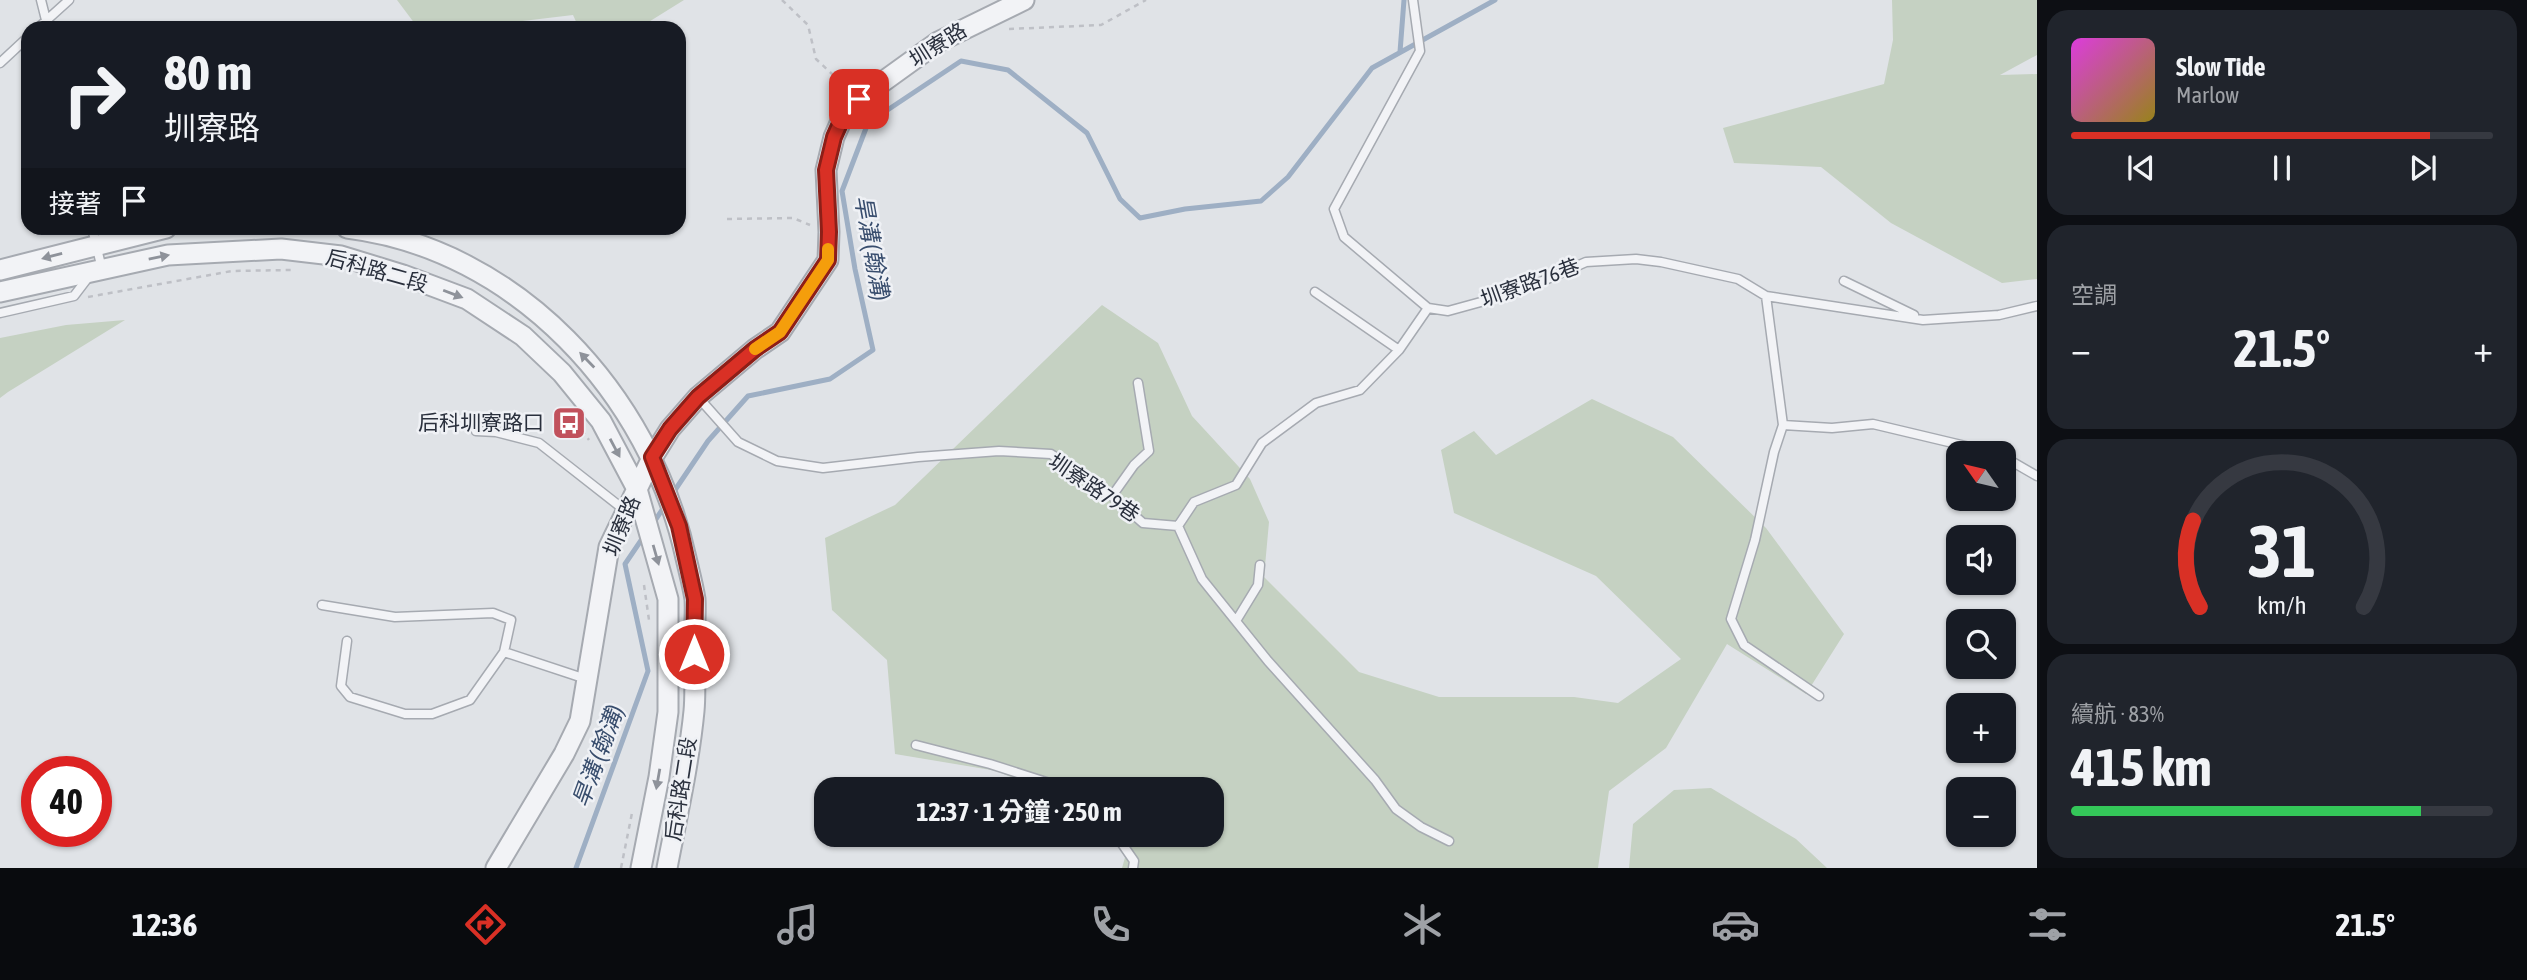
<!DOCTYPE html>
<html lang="zh-TW">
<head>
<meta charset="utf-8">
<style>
  body { margin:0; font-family:"Asap Condensed","Noto Sans TC",sans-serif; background:#20242c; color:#f1f3f6; height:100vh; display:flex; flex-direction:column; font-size:26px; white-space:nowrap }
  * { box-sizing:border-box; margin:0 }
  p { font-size:23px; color:#9ea1a6 }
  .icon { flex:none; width:38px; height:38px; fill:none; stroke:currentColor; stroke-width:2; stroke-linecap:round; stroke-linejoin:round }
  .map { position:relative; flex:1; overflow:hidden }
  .side { display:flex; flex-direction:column; gap:10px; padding:10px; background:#0d0f14; width:490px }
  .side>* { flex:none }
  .top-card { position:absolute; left:21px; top:21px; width:665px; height:214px; border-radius:21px; box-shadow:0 2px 5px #0004; background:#171b24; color:#f1f3f6; overflow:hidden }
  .needle { width:46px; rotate:304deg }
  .buttons { position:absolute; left:1946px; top:441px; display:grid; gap:14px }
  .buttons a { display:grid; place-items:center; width:70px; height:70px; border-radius:14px; background:#171b24; box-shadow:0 2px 5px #0004; font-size:35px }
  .speed { position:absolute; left:21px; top:756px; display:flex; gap:14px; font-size:35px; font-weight:700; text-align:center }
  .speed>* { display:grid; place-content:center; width:91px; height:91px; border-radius:50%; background:#171b24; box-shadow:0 2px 5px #0004; line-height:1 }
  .speed .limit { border:10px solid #d22; background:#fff; color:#111 }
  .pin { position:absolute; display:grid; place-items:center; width:60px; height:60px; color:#fff; margin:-30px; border-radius:14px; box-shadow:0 4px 10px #0006 }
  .me { position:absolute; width:77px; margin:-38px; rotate:0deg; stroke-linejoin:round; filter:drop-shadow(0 0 5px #0008) }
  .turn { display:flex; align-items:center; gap:24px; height:147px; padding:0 28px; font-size:32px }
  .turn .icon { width:91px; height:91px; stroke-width:2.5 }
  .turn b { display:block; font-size:49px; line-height:60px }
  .then { display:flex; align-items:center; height:66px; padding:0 28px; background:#0003; gap:14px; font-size:26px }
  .big { font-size:52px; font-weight:700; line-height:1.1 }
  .side .widget { flex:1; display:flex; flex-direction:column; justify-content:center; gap:10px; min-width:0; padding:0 24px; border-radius:21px; background:#20242c }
  .side .dial { align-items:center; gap:0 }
  .dial svg { height:182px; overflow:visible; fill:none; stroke:#363941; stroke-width:7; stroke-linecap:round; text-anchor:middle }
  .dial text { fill:#f1f3f6; stroke:none }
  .song { display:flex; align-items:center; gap:21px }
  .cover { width:84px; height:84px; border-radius:10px; background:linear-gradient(135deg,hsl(300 70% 55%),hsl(50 70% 35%)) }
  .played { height:7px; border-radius:4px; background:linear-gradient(90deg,#d93025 85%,#363941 85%) }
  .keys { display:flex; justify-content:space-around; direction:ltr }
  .heat { display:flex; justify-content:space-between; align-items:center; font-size:38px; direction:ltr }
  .charge { height:10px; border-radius:5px; background:linear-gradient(90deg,#34c759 83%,#363941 0) }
  .trip { position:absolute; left:814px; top:777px; width:410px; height:70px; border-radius:21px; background:#171b24; box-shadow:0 2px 5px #0004; font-weight:700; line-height:70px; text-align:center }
  .menu { display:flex; height:112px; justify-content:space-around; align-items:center; background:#090b0e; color:#9ea1a6 }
  .menu .icon { width:49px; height:49px }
  .menu .on { color:#d93025 }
  .menu b { font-size:32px; color:#f1f3f6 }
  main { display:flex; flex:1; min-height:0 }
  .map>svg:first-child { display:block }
  .green { fill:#c5d1c2 }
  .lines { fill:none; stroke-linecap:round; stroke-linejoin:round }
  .stream { stroke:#9eafc4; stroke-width:5 }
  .service-casing { stroke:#a6aab1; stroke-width:11 }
  .tertiary-casing { stroke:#a6aab1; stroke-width:23 }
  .path { stroke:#bec0c6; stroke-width:2.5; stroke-dasharray:5 5; stroke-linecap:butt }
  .service { stroke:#f2f3f6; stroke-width:8 }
  .tertiary { stroke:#f2f3f6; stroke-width:19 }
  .oneway { fill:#8e929a }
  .route-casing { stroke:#8d1f18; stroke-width:18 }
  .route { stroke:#d93025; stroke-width:12 }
  .slow { stroke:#f59e0b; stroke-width:12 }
  .labels { text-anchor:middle; stroke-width:5; stroke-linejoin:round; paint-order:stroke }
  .street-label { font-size:21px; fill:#2a303d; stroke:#eff1f5 }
  .poi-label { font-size:21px; fill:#2a303d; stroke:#eff1f5; text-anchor:end }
  .water-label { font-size:23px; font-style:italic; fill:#384d6d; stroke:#eff1f5 }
</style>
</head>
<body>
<main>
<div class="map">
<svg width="2037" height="868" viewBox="0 0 2037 868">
  <rect width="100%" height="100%" fill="#e0e3e7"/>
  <!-- green -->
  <path class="green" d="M397,0H684L639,28H579L573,15L463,28H418Z
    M1892,0H2037V55L2000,75L2037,74V279L2002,283L1891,223L1821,167L1734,163L1723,128L1884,84L1893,40Z
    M1102,305L1158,343L1192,416L1250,479L1269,522L1264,577L1359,672L1439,697H1574L1618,703L1681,659L1596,576L1454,513L1441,450L1474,431L1496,455L1592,399L1673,437L1766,528L1844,634L1806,694L1727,644L1666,748L1609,791L1598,868H1122L1126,854L1107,835H1211V789H1038L997,771L895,754L887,660L832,610L825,538L895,505Z
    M125,320L8,392L0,398V338L66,325Z
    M1711,788L1796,839L1827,868H1629L1633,824L1674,790Z"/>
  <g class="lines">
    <!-- stream -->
    <path class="stream" d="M1400,52L1404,0
      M673,493L708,441L748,396L830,379L873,350L855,269L842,191L868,123L961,61L1008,70L1087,133L1120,199L1140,218L1185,209L1261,201L1288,177L1372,68L1495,0
      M652,525L666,504
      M576,868L648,671L625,564L644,536"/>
    <!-- service casing -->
    <g class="service-casing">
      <path id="service" d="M41,0L48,28
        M1413,0L1420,51L1334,209L1344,237L1428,308L1448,311L1499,297L1536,284L1586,262L1636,259L1661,262L1738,279L1766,296L1923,320L1999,315L2037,306
        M38,28L69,0
        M0,63L28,37
        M92,228L102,269
        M1844,281L1914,315
        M1315,292L1399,350
        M1766,296L1783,425L1774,452L1755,540L1731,619L1744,645L1819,696
        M0,313L74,296L90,275
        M698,397L738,442L777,461L823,468L918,457L999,451L1051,454L1112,496L1143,523L1178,526L1202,579L1268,661L1375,780L1396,809L1421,827L1449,841
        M1783,425L1832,428L1873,424L1995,453
        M476,431L496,432L539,443L627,512
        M2004,457L2037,476
        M1112,496L1134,465L1149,451L1138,383
        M1178,526L1194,502L1236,485L1262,443L1316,403L1360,390L1399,350L1428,308
        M322,605L395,617L493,613L511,620L504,652L586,679
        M1236,621L1258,585L1260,565
        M347,641L341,686L350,697L405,714H432L470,700L504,652
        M916,745L990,764L1068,789
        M1116,835L1134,861L1133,868"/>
    </g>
    <!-- tertiary casing -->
    <g class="tertiary-casing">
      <path id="tertiary" d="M347,228C517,249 650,394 686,558C689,571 693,586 695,599C696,615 694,631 694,647C694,668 696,690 694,711C689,763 677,816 667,868
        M0,270L166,228
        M0,292L168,255L281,249L341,256L403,275L467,299L523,336L562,373L601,421L637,489L668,599V712L659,777L641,868
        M496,868L564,754L580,721L609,547L652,458L670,429L698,397L755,349L780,332L828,260L829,232L826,170L834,137L842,119L859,99L938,42L1024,0"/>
    </g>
    <!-- path -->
    <path class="path" d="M782,0L808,25L816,59L846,87
      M1009,29L1101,25L1146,0
      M727,219L793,218L810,225
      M88,297L232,271L293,270
      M570,414L589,440
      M644,585L649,620
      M621,868L632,813"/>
    <!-- service -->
    <use href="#service" class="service"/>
    <!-- tertiary -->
    <use href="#tertiary" class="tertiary"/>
  </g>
  <!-- one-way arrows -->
  <defs><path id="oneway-solid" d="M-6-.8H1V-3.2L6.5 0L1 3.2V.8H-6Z" transform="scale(1.75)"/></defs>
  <g class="oneway">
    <use href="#oneway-solid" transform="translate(52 256) rotate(165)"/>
    <use href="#oneway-solid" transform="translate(159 257) rotate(-11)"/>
    <use href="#oneway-solid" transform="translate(453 294) rotate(21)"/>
    <use href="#oneway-solid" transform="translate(587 360) rotate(-134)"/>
    <use href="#oneway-solid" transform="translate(615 448) rotate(62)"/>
    <use href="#oneway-solid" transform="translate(656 555) rotate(74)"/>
    <use href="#oneway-solid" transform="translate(658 779) rotate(100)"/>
  </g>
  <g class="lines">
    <!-- route casing -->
    <g class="route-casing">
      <path id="route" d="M694,654L695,599L679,526L652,457L670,429L698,397L755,349L780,332L828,260L829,232L826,170L834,137L842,119L859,99"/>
    </g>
    <!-- route -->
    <use href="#route" class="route"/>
    <!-- slow -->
    <path class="slow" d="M755,349L780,332L828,260V249"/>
  </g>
  <!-- icons -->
  <defs>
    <g id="bus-square" transform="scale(1.75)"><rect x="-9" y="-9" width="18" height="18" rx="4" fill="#c1515c" stroke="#eff1f5"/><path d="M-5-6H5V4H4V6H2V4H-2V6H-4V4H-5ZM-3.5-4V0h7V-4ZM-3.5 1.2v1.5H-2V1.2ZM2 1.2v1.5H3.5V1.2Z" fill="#fff"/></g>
  </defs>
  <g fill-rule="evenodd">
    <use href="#bus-square" x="569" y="423"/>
  </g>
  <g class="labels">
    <!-- street labels -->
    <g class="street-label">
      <text transform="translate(938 45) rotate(-32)" y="7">圳寮路</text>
      <text transform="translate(377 271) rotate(16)" y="7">后科路二段</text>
      <text transform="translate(1530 283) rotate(-20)" y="7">圳寮路76巷</text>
      <text transform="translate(1094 488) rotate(34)" y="7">圳寮路79巷</text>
      <text transform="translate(622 526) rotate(-68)" y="7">圳寮路</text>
      <text transform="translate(681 789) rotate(-81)" y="7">后科路二段</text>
    </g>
    <!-- poi labels -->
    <g class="poi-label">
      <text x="544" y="430">后科圳寮路口</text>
    </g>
    <!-- water labels -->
    <g class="water-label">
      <text transform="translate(872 248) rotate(80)" y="8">旱溝 (翰溝)</text>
      <text transform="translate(598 756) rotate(-70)" y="8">旱溝 (翰溝)</text>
    </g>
  </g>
</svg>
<div class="buttons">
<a><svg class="needle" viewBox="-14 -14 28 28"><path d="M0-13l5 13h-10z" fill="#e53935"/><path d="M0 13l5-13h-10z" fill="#9ea1a6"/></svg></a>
<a><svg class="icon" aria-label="sound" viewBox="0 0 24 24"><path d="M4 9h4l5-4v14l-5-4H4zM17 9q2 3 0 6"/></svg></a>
<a><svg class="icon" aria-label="search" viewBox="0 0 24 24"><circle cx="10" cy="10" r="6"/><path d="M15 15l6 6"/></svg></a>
<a>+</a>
<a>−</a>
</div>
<div class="speed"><div class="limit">40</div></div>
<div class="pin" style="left:859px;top:99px;background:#d93025"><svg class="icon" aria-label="arrive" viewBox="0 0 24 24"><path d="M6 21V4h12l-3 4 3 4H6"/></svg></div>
<svg class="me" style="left:694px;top:654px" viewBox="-20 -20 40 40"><circle r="17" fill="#d93025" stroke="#fff" stroke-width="3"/><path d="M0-11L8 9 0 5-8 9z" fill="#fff"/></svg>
<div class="trip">12:37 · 1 分鐘 · 250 m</div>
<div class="top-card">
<div class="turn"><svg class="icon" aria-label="right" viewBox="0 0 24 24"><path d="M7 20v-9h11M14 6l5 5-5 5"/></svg><div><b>80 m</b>圳寮路</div></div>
<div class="then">接著<svg class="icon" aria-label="arrive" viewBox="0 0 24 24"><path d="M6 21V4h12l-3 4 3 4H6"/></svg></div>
</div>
</div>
<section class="side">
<div class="widget">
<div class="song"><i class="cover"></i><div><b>Slow Tide</b><p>Marlow</p></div></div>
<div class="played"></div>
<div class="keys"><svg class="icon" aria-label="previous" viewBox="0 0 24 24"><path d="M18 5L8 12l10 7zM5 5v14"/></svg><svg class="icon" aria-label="pause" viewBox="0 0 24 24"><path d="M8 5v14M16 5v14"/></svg><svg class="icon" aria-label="next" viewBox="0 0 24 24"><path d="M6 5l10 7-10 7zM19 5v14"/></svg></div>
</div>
<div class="widget"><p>空調</p>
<div class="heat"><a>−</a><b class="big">21.5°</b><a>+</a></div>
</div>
<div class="widget dial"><svg viewBox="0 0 100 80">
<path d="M14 69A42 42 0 1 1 86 69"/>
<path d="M14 69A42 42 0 0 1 11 31" stroke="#d93025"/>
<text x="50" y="56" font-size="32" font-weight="700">31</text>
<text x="50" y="72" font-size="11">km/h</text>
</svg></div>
<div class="widget"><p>續航 · 83%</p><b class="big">415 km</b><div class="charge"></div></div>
</section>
</main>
<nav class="menu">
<b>12:36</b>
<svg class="icon on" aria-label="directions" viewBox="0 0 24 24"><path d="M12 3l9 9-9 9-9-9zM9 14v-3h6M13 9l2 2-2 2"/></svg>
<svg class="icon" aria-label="music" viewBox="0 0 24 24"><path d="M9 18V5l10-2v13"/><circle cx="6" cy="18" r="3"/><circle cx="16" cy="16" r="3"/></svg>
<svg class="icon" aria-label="phone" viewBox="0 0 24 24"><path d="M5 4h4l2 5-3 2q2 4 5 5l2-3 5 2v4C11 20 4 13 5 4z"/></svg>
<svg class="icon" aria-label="climate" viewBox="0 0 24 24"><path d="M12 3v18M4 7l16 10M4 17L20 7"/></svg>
<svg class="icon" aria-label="car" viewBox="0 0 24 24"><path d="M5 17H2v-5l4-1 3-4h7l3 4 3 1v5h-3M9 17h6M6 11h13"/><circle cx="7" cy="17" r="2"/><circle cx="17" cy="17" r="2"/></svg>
<svg class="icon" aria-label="filters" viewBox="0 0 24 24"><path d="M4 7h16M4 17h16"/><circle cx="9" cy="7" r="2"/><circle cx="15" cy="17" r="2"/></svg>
<b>21.5°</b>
</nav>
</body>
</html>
